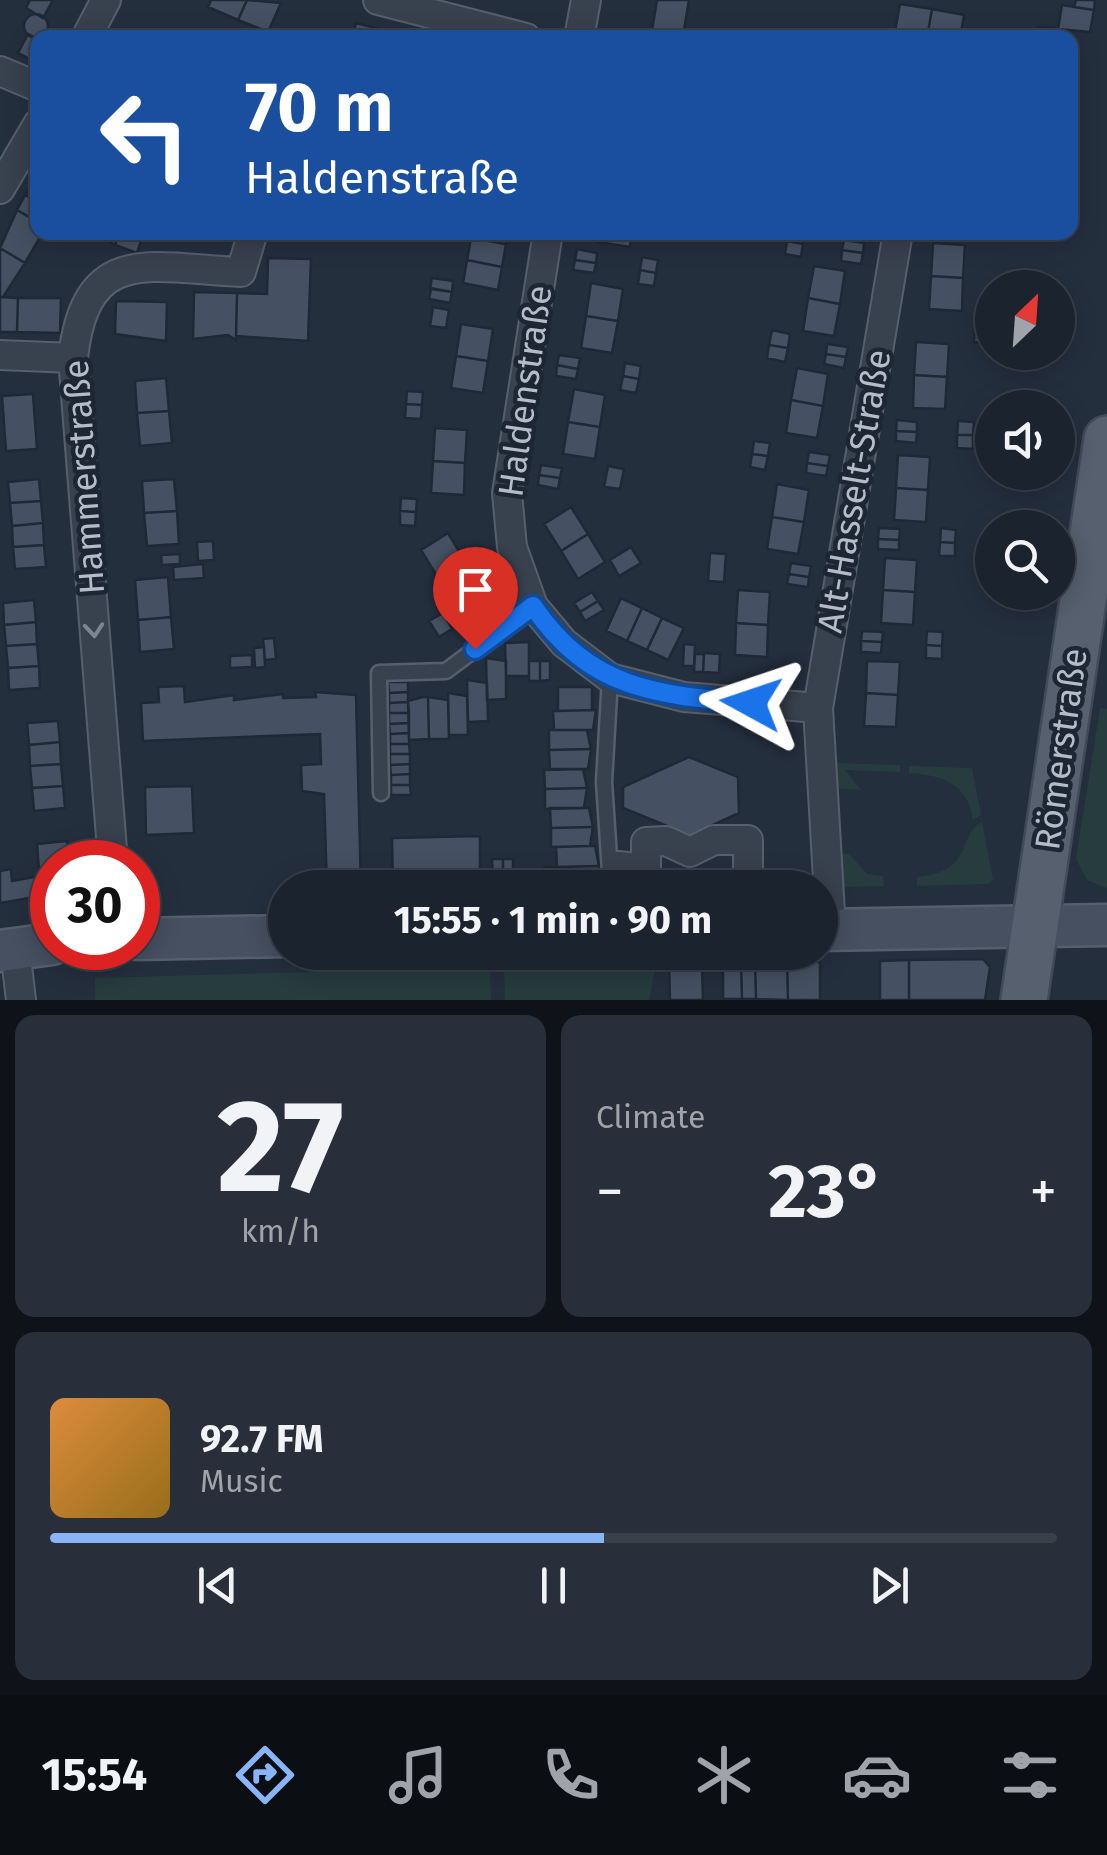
<!DOCTYPE html>
<html lang="en">
<head>
<meta charset="utf-8">
<style>
  body { margin:0; font-family:"Fira Sans",sans-serif; background:#282f3a; color:#f1f3f6; height:100vh; display:flex; flex-direction:column; font-size:38px; white-space:nowrap }
  * { box-sizing:border-box; margin:0 }
  p { font-size:32px; color:#a0a4aa }
  .icon { flex:none; width:55px; height:55px; fill:none; stroke:currentColor; stroke-width:2; stroke-linecap:round; stroke-linejoin:round }
  .map { position:relative; height:1000px; overflow:hidden }
  .drawer { display:flex; flex-direction:column; gap:15px; padding:15px; background:#0f1319; flex:1 }
  .drawer>* { flex:none }
  .banner { position:absolute; left:30px; top:30px; width:1048px; height:210px; border-radius:20px; box-shadow:0 5px 25px #0003,0 0 0 2px #39404a; background:#1a4fa0; color:#fff; overflow:hidden }
  .needle { width:65px; rotate:25deg }
  .fabs { position:absolute; left:975px; top:270px; display:grid; gap:20px }
  .fabs a { display:grid; place-items:center; width:100px; height:100px; border-radius:50%; background:#1b232e; box-shadow:0 5px 25px #0003,0 0 0 2px #39404a; font-size:50px }
  .speed { position:absolute; left:30px; top:840px; display:flex; gap:20px; font-size:50px; font-weight:700; text-align:center }
  .speed>* { display:grid; place-content:center; width:130px; height:130px; border-radius:50%; background:#1b232e; box-shadow:0 5px 25px #0003,0 0 0 2px #39404a; line-height:1 }
  .speed .limit { border:15px solid #d22; background:#fff; color:#111 }
  .pin { position:absolute; display:grid; place-items:center; width:85px; height:85px; color:#fff; margin:-102px -42px; border-radius:50% 50% 50% 0; rotate:-45deg; box-shadow:0 0 10px #0007 }
  .pin .icon { rotate:45deg }
  .me { position:absolute; width:110px; margin:-55px; rotate:275deg; stroke-linejoin:round; filter:drop-shadow(0 0 8px #0008) }
  .turn { display:flex; align-items:center; gap:35px; height:210px; padding:0 50px; font-size:45px }
  .turn .icon { width:130px; height:130px; stroke-width:2.5 }
  .turn b { display:block; font-size:70px; line-height:85px }
  .big { font-size:75px; font-weight:700; line-height:1.1 }
  .drawer .tile { flex:1; display:flex; flex-direction:column; justify-content:center; gap:15px; min-width:0; padding:0 35px; border-radius:20px; background:#282f3a }
  .drawer .dial { align-items:center; gap:0 }
  .dial b { font-size:130px; line-height:1 }
  .song { display:flex; align-items:center; gap:30px }
  .cover { width:120px; height:120px; border-radius:15px; background:linear-gradient(135deg,hsl(30 70% 55%),hsl(40 70% 35%)) }
  .played { height:10px; border-radius:5px; background:linear-gradient(90deg,#8ab4f8 55%,#39404a 55%) }
  .keys { display:flex; justify-content:space-around; direction:ltr }
  .heat { display:flex; justify-content:space-between; align-items:center; font-size:55px; direction:ltr }
  .drawer .tiles { flex:1; display:grid; gap:15px; grid-template-columns:1fr 1fr }
  .tile:last-child { grid-column:span 2 }
  .trip { position:absolute; left:268px; top:870px; width:570px; height:100px; border-radius:50px; background:#1b232e; box-shadow:0 5px 25px #0003,0 0 0 2px #39404a; font-weight:700; line-height:100px; text-align:center }
  .menu { display:flex; height:160px; justify-content:space-around; align-items:center; background:#0b0e12; color:#a0a4aa }
  .menu .icon { width:70px; height:70px }
  .menu .selected { color:#8ab4f8 }
  .menu b { font-size:45px; color:#f1f3f6 }
  .map>svg:first-child { display:block }
  .green { fill:#263c3f }
  .building { fill:#455162; stroke:#1f2835; stroke-width:2.5 }
  .lines { fill:none; stroke-linecap:round; stroke-linejoin:round }
  .lane-casing { stroke:#565f6c; stroke-width:19 }
  .street-casing { stroke:#565f6c; stroke-width:32 }
  .secondary-casing { stroke:#565f6c; stroke-width:45 }
  .primary-casing { stroke:#414a57; stroke-width:50 }
  .lane { stroke:#38414e; stroke-width:14 }
  .street { stroke:#38414e; stroke-width:28 }
  .secondary { stroke:#465061; stroke-width:40 }
  .primary { stroke:#56606e; stroke-width:45 }
  .oneway { stroke:#7c8592 }
  .route-casing { stroke:#114b97; stroke-width:25 }
  .route { stroke:#1a73e8; stroke-width:18 }
  .labels { text-anchor:middle; stroke-width:9; stroke-linejoin:round; paint-order:stroke }
  .street-label { font-size:35px; fill:#b4bcc9; stroke:#1d2633 }
</style>
</head>
<body>
<div class="map">
<svg width="1107" height="1000" viewBox="0 0 1107 1000">
  <rect width="100%" height="100%" fill="#242f3e"/>
  <!-- green -->
  <path class="green" d="M1100,708L1107,709V888L1087,880L1076,859Z
    M835,763L900,765V772L845,770L861,790L835,788Z
    M909,766L972,768L981,815L973,820C968,783 941,775 909,773Z
    M982,822L993,880L988,884L917,886V877C975,872 956,836 982,822Z
    M836,854H849L867,874L883,876L884,886L837,887Z
    M656,965L649,1000H505L504,968Z
    M490,967L491,1000H95V978Z"/>
  <!-- building -->
  <path class="building" d="M30,0H53L43,18L26,8Z
    M211,0H247L238,20L208,7Z
    M247,0L281,3L268,32L238,20Z
    M657,0H689L683,36L652,30Z
    M1076,0H1095L1094,10L1074,7Z
    M900,4L932,9L927,38L894,36Z
    M1062,5L1094,10L1090,32L1058,29Z
    M932,9L964,15L960,38H927Z
    M24 26a12 12 0 1 1 24 0a12 12 0 1 1-24 0Z
    M356,23L387,31L385,38H352Z
    M1038,27L1054,28L1053,38H1037Z
    M28,34L38,39L36,62L18,53Z
    M38,173V201L26,194Z
    M25,195L38,202V222L17,210Z
    M17,210L38,222V232H43L25,263L0,248Z
    M94,232H120L115,245Z
    M120,232H144L137,253L115,245Z
    M472,232H509L506,244L471,238Z
    M600,232H632L630,247L598,242Z
    M789,232H805L803,244L787,241Z
    M471,238L506,244L502,267L467,260Z
    M844,240L864,243L863,253L842,250Z
    M787,241L803,244L801,257L785,254Z
    M933,243L965,245L963,278L931,276Z
    M0,248L25,263L3,297H0Z
    M577,249L597,253L596,263L575,260Z
    M842,250L863,253L861,264L841,261Z
    M642,257L658,260L656,273L640,270Z
    M268,258L311,259L308,341L236,336L237,293L267,294Z
    M467,260L502,267L498,290L463,283Z
    M575,260L596,263L594,273L573,270Z
    M814,266L845,271L840,304L808,298Z
    M640,270L656,273L654,286L638,284Z
    M931,276L963,278L962,311L929,309Z
    M432,278L453,281L452,292L430,288Z
    M591,283L623,289L618,321L586,316Z
    M431,289L452,292L450,303L429,299Z
    M194,292L237,293L236,340L228,335L193,339Z
    M0,297L18,298L17,332H0Z
    M18,298H61L60,333L17,332Z
    M808,298L840,304L834,336L803,331Z
    M116,301L167,302L166,341L115,334Z
    M433,307L449,310L446,328L430,326Z
    M976,315L992,316L991,329H975Z
    M586,316L618,321L612,353L581,348Z
    M461,324L493,329L488,361L456,356Z
    M975,329H991L990,343L974,342Z
    M772,330L790,334L788,348L769,345Z
    M916,342L949,344L947,377L914,375Z
    M827,344L848,347L846,357L826,354Z
    M769,345L788,348L785,362L767,358Z
    M826,354L846,357L844,368L824,364Z
    M559,355L580,358L578,369L557,365Z
    M456,356L488,361L483,393L451,388Z
    M625,363L641,366L639,379L623,376Z
    M557,365L578,369L576,379L556,376Z
    M797,368L828,374L823,406L791,400Z
    M914,375L947,377L945,409L913,408Z
    M623,376L639,379L636,393L620,390Z
    M166,378L169,411L137,413L135,381Z
    M574,389L605,395L600,427L568,422Z
    M407,391L423,392L422,405L406,404Z
    M33,394L37,449L6,451L2,396Z
    M791,400L823,406L817,438L786,433Z
    M406,404L422,405L421,419L405,418Z
    M169,411L172,443L140,446L137,413Z
    M897,420L917,422V432L896,431Z
    M958,421L974,422L973,435H957Z
    M568,422L600,427L595,459L563,454Z
    M435,428L467,430L465,463L433,461Z
    M896,431L917,432L916,443L896,441Z
    M957,435H973V449L957,448Z
    M754,441L770,443L768,456L752,454Z
    M809,452L830,455L828,466L807,463Z
    M752,454L768,456L765,470L750,467Z
    M898,455L930,457L928,490L896,488Z
    M433,461L465,463L464,495L431,493Z
    M807,463L828,466L826,476L806,473Z
    M541,465L562,468L560,478L539,475Z
    M608,466L624,469L620,489L604,487Z
    M539,475L560,478L558,489L538,485Z
    M39,479L41,501L10,503L8,482Z
    M174,479L177,511L144,513L142,481Z
    M777,484L809,490L804,522L772,517Z
    M896,488L928,490L926,522L894,520Z
    M401,498L417,499L416,512L400,511Z
    M41,501L43,523L12,526L10,503Z
    M571,507L588,534L561,551L544,524Z
    M177,511L179,544L147,546L144,513Z
    M400,511L416,512L415,526L400,525Z
    M772,517L804,522L798,554L767,549Z
    M43,523L44,545L13,547L12,526Z
    M879,528L900,529L899,540L878,539Z
    M941,528L956,530L955,543L940,542Z
    M448,533L465,561L438,578L421,550Z
    M588,534L605,562L578,579L561,551Z
    M878,539L899,540V550L878,549Z
    M213,541L214,560L198,561L197,542Z
    M940,542L955,543V556H939Z
    M44,545L46,567L15,569L13,547Z
    M631,547L641,563L619,576L610,560Z
    M710,553L726,554L724,582L708,581Z
    M180,554V564L162,565L161,555Z
    M885,558L917,560L915,592L883,590Z
    M465,561L483,588L455,605L438,578Z
    M791,563L811,566L809,577L789,574Z
    M203,564L204,578L174,580L173,567Z
    M789,574L809,577L808,587L787,584Z
    M168,577L171,617L138,620L135,580Z
    M738,590L770,592L768,625L736,623Z
    M883,590L915,592L913,625L881,623Z
    M592,592L598,601L580,612L574,603Z
    M621,598L642,608L627,641L606,631Z
    M34,600L36,622L4,625L3,603Z
    M598,601L604,610L585,621L580,612Z
    M642,608L662,618L647,650L627,641Z
    M443,613L452,629L439,637L429,621Z
    M171,617L174,649L140,652L138,620Z
    M662,618L684,628L668,660L647,650Z
    M36,622L37,644L6,646L4,625Z
    M736,623L768,625L767,657L735,655Z
    M862,631L883,632L882,642L861,641Z
    M927,631L943,632L942,646L926,645Z
    M274,638L276,659L265,660L263,639Z
    M861,641L882,642L881,653L861,652Z
    M529,642V676H506L505,643Z
    M37,644L39,666L8,668L6,646Z
    M684,644L695,645L694,666H683Z
    M926,645L942,646V659L926,658Z
    M264,647L265,667L255,668L254,648Z
    M704,653L720,654L719,673L703,672Z
    M695,654H704L703,672H694Z
    M252,655V667L230,668V656Z
    M486,658L506,661V699L487,700Z
    M529,661H540V681H529Z
    M540,661H550V680L540,681Z
    M867,661L900,662L898,695L866,693Z
    M39,666L40,688L9,690L8,668Z
    M467,680L487,683L488,721L468,722Z
    M388,682H408V692L389,693Z
    M184,686L185,702L234,695V700L283,694V698L316,697L315,692L356,695L361,888H327L324,794L302,791L301,765L321,764L320,734L143,741L141,703L159,702L158,687Z
    M558,687H592V710L558,711Z
    M408,692V702L389,703V693Z
    M448,693L467,696L468,735H449Z
    M866,693L898,695L896,727L864,726Z
    M423,697H428L429,739L409,740L408,701Z
    M428,697L448,700L449,739H429Z
    M408,702L409,713H389V703Z
    M596,710L593,730H554L553,711Z
    M389,713H409V723L389,724Z
    M58,721L60,742L29,745L27,723Z
    M409,723V733L390,734L389,724Z
    M549,730H587L591,749L549,750Z
    M409,733V744H390V734Z
    M60,742L61,764L30,766L29,745Z
    M390,744H409L410,754H390Z
    M591,749L588,769H550L549,750Z
    M390,754H410V764L390,765Z
    M689,757L738,777L739,813L708,827L714,840L666,841L672,828L623,808V787Z
    M61,764L63,786L32,788L30,766Z
    M410,764V774L391,775L390,765Z
    M583,769L587,788L545,789L544,770Z
    M410,774V785H391V775Z
    M391,785H410L411,795H391Z
    M63,786L65,808L34,811L32,788Z
    M192,786L194,833L146,835L145,787Z
    M587,788L584,808L545,809V789Z
    M550,808H589L593,827L551,828Z
    M593,827L590,846L551,847V828Z
    M480,836V888H393L392,838Z
    M67,841L69,862H52V895L41,896L37,844Z
    M590,846H595L599,866L557,867L556,847Z
    M492,859H503V878L493,879Z
    M503,859H513V878H503Z
    M599,866L596,886L557,887V867Z
    M544,867H557V888H544Z
    M11,869L12,881L39,876L41,896L0,903V871Z
    M983,959L990,967L985,1000H909V960Z
    M909,960V1000H880V961Z
    M755,962L756,999H742L741,963Z
    M755,962H787L788,1000L756,999Z
    M787,962H820V1000H788Z
    M723,963H741L742,999H723Z
    M669,964H702L703,1000H670Z"/>
  <g class="lines">
    <!-- lane casing -->
    <g class="lane-casing">
      <path id="lane" d="M610,678L604,782L610,872
        M381,793L379,673L446,671L533,606"/>
    </g>
    <!-- street casing -->
    <g class="street-casing">
      <path id="street" d="M378,0L526,38
        M86,38L106,0
        M579,38L586,0
        M0,71L38,87
        M0,189L38,124
        M548,232L507,493L512,547L533,606L564,643L610,678L684,697L818,708
        M0,355L73,358
        M113,862L73,358C86,243 150,268 241,272L253,232
        M619,888L618,866L646,869V842L666,841L690,852L714,840H748V888
        M831,930L818,708L898,232
        M15,949L21,1000"/>
    </g>
    <!-- secondary casing -->
    <g class="secondary-casing">
      <path id="secondary" d="M820,930L1107,925
        M138,939L285,936
        M0,951L52,944"/>
    </g>
    <!-- primary casing -->
    <g class="primary-casing">
      <path id="primary" d="M1024,1000L1107,439"/>
    </g>
    <!-- lane -->
    <use href="#lane" class="lane"/>
    <!-- street -->
    <use href="#street" class="street"/>
    <!-- secondary -->
    <use href="#secondary" class="secondary"/>
    <!-- primary -->
    <use href="#primary" class="primary"/>
  </g>
  <!-- one-way arrows -->
  <defs><path id="oneway-chevron" d="M-2-3.5L2.5 0L-2 3.5" fill="none" stroke-width="1.6" stroke-linecap="round" stroke-linejoin="round" transform="scale(2.5)"/></defs>
  <use class="oneway" href="#oneway-chevron" transform="translate(94 630) rotate(85)"/>
  <g class="lines">
    <!-- route casing -->
    <g class="route-casing">
      <path id="route" d="M475,649L533,606C590,690 657,695 751,703"/>
    </g>
    <!-- route -->
    <use href="#route" class="route"/>
  </g>
  <g class="labels">
    <!-- street labels -->
    <g class="street-label">
      <text transform="translate(525 391) rotate(-82)" y="12">Haldenstraße</text>
      <text transform="translate(84 477) rotate(-94)" y="12">Hammerstraße</text>
      <text transform="translate(854 491) rotate(-80)" y="12">Alt-Hasselt-Straße</text>
      <text transform="translate(1061 749) rotate(-82)" y="12">Römerstraße</text>
    </g>
  </g>
</svg>
<div class="fabs">
<a><svg class="needle" viewBox="-14 -14 28 28"><path d="M0-13l5 13h-10z" fill="#e53935"/><path d="M0 13l5-13h-10z" fill="#a0a4aa"/></svg></a>
<a><svg class="icon" aria-label="sound" viewBox="0 0 24 24"><path d="M4 9h4l5-4v14l-5-4H4zM17 9q2 3 0 6"/></svg></a>
<a><svg class="icon" aria-label="search" viewBox="0 0 24 24"><circle cx="10" cy="10" r="6"/><path d="M15 15l6 6"/></svg></a>
</div>
<div class="speed"><div class="limit">30</div></div>
<div class="pin" style="left:475px;top:649px;background:#d93025"><svg class="icon" aria-label="arrive" viewBox="0 0 24 24"><path d="M6 21V4h12l-3 4 3 4H6"/></svg></div>
<svg class="me" style="left:751px;top:703px" viewBox="-20 -20 40 40"><path d="M0-17L14 15 0 8-14 15z" fill="#1a73e8" stroke="#fff" stroke-width="4"/></svg>
<div class="trip">15:55 · 1 min · 90 m</div>
<div class="banner">
<div class="turn"><svg class="icon" aria-label="left" viewBox="0 0 24 24"><path d="M17 20v-9H6M10 6l-5 5 5 5"/></svg><div><b>70 m</b>Haldenstraße</div></div>
</div>
</div>
<section class="drawer">
<div class="tiles">
<div class="tile dial"><b>27</b><p>km/h</p></div>
<div class="tile"><p>Climate</p>
<div class="heat"><a>−</a><b class="big">23°</b><a>+</a></div>
</div>
<div class="tile">
<div class="song"><i class="cover"></i><div><b>92.7 FM</b><p>Music</p></div></div>
<div class="played"></div>
<div class="keys"><svg class="icon" aria-label="previous" viewBox="0 0 24 24"><path d="M18 5L8 12l10 7zM5 5v14"/></svg><svg class="icon" aria-label="pause" viewBox="0 0 24 24"><path d="M8 5v14M16 5v14"/></svg><svg class="icon" aria-label="next" viewBox="0 0 24 24"><path d="M6 5l10 7-10 7zM19 5v14"/></svg></div>
</div>
</div>
</section>
<nav class="menu">
<b>15:54</b>
<svg class="icon selected" aria-label="directions" viewBox="0 0 24 24"><path d="M12 3l9 9-9 9-9-9zM9 14v-3h6M13 9l2 2-2 2"/></svg>
<svg class="icon" aria-label="music" viewBox="0 0 24 24"><path d="M9 18V5l10-2v13"/><circle cx="6" cy="18" r="3"/><circle cx="16" cy="16" r="3"/></svg>
<svg class="icon" aria-label="phone" viewBox="0 0 24 24"><path d="M5 4h4l2 5-3 2q2 4 5 5l2-3 5 2v4C11 20 4 13 5 4z"/></svg>
<svg class="icon" aria-label="climate" viewBox="0 0 24 24"><path d="M12 3v18M4 7l16 10M4 17L20 7"/></svg>
<svg class="icon" aria-label="car" viewBox="0 0 24 24"><path d="M5 17H2v-5l4-1 3-4h7l3 4 3 1v5h-3M9 17h6M6 11h13"/><circle cx="7" cy="17" r="2"/><circle cx="17" cy="17" r="2"/></svg>
<svg class="icon" aria-label="filters" viewBox="0 0 24 24"><path d="M4 7h16M4 17h16"/><circle cx="9" cy="7" r="2"/><circle cx="15" cy="17" r="2"/></svg>
</nav>
</body>
</html>
